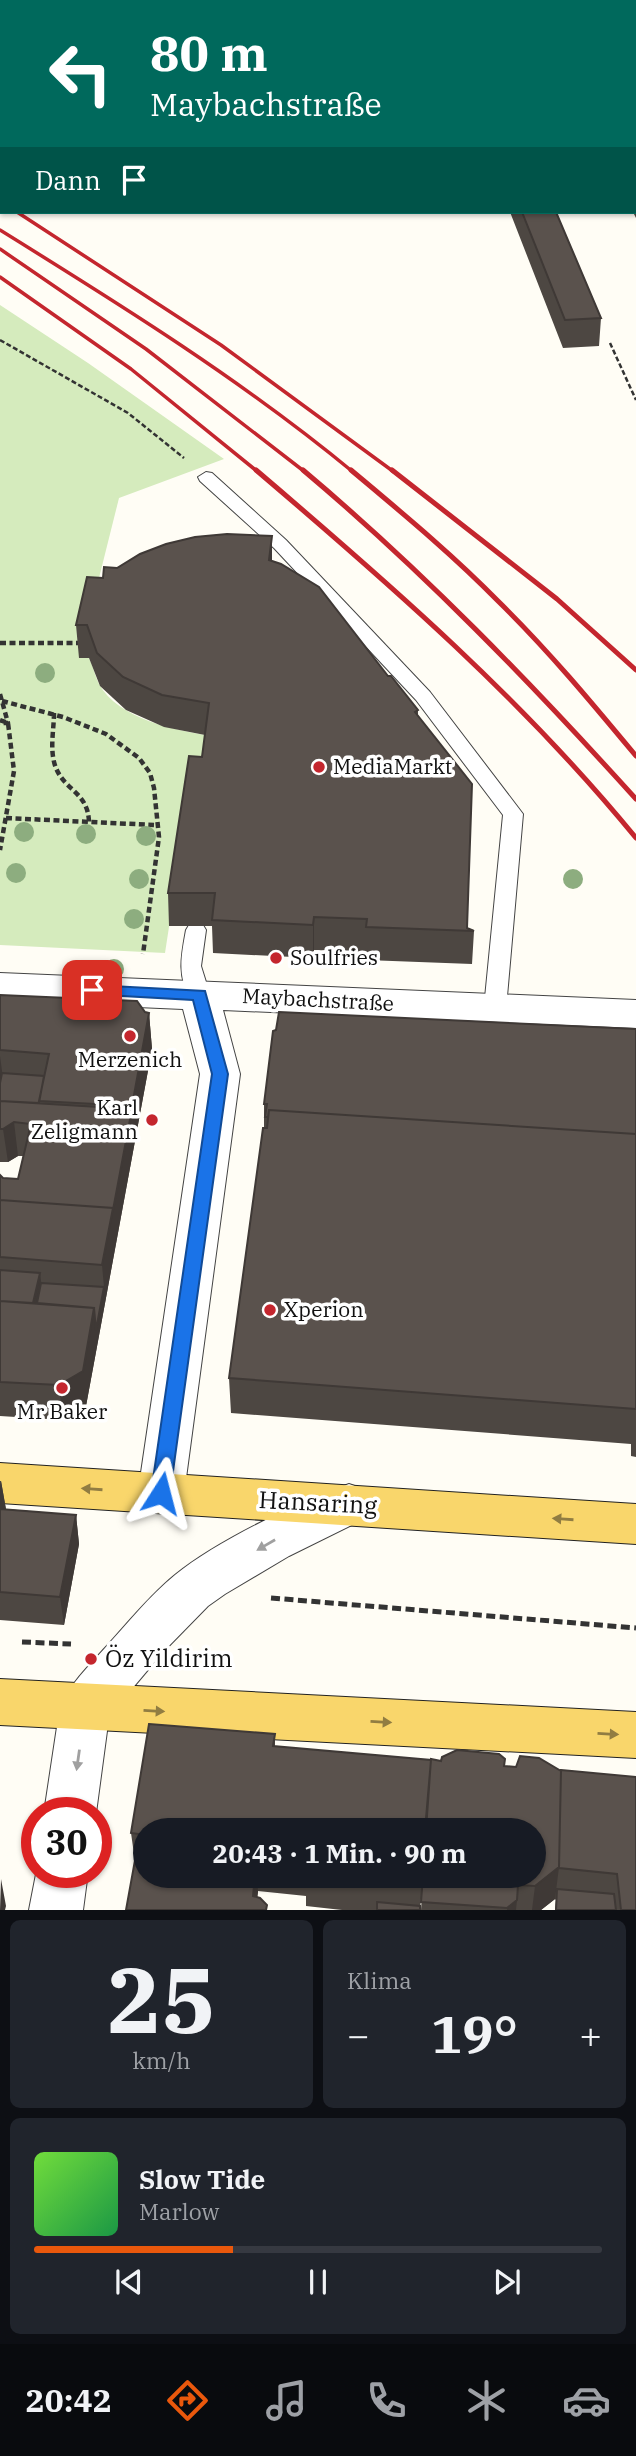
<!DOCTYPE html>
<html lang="de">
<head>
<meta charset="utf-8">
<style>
  body { margin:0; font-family:"IBM Plex Serif",serif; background:#20242c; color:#f1f3f6; height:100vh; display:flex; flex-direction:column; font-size:26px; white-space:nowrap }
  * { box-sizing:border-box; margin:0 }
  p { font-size:23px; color:#9ea1a6 }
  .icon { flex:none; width:38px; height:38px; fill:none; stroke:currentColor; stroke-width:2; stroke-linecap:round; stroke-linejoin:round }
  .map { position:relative; height:1910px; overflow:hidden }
  .sheet { display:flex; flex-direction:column; gap:10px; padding:10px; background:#0d0f14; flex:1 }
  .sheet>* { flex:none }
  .guide { position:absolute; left:0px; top:0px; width:637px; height:214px; box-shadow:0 2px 5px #0004; background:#00695c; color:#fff; overflow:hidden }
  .speed { position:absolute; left:21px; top:1797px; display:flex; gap:14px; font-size:35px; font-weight:700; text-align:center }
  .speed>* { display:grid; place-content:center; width:91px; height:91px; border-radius:50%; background:#171b24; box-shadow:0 2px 5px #0004; line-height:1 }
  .speed .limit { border:10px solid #d22; background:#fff; color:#111 }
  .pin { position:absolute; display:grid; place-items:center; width:60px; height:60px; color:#fff; margin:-30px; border-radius:14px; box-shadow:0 4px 10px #0006 }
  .me { position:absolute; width:77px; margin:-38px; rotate:9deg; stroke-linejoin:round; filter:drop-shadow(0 0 5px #0008) }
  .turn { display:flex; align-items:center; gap:24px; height:147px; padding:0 35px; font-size:32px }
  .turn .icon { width:91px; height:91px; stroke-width:2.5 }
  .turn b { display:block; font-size:49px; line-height:60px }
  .then { display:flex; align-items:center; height:66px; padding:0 35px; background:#0003; gap:14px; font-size:26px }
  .big { font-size:52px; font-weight:800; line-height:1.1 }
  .sheet .widget { flex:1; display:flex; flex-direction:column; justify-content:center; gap:10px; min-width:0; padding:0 24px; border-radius:10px; background:#20242c }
  .sheet .dial { align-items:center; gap:0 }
  .dial b { font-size:91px; line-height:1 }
  .song { display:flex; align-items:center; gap:21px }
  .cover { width:84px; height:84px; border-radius:10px; background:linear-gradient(135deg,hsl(100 70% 55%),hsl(140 70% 35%)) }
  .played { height:7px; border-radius:4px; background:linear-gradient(90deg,#ea580c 35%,#363941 35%) }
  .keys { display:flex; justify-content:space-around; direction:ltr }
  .heat { display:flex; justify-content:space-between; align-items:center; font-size:38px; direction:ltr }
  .sheet .tiles { flex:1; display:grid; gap:10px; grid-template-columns:1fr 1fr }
  .widget:last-child { grid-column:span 2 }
  .trip { position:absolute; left:133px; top:1818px; width:413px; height:70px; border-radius:35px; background:#171b24; box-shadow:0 2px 5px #0004; font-weight:800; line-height:70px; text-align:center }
  .tabs { display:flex; height:112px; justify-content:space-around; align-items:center; background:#090b0e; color:#9ea1a6 }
  .tabs .icon { width:49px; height:49px }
  .tabs .on { color:#ea580c }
  .tabs b { font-size:32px; color:#f1f3f6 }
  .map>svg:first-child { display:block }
  .green { fill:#d5ebbd }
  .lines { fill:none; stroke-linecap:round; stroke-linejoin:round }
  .lane-casing { stroke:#444; stroke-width:2 }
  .street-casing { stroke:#444; stroke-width:2 }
  .primary-casing { stroke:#222; stroke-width:2 }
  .path-far2 { stroke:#333; stroke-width:2.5; stroke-dasharray:5 2.5; stroke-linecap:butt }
  .path-far1 { stroke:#333; stroke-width:4.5; stroke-dasharray:6 3.5; stroke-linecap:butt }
  .path { stroke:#333; stroke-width:5; stroke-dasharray:9 4.5; stroke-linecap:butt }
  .lane { fill:#fff; fill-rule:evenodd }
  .street { fill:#fff; fill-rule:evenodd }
  .primary { fill:#f9d66b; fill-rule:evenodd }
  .rail-far1 { stroke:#c4262e; stroke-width:3.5 }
  .rail { stroke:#c4262e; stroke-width:5 }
  .tree { fill:#8dad7f }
  .wall { fill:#4d4742 }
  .shaded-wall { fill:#3f3936 }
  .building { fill:#5a524d; stroke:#3f3936; stroke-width:2 }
  .oneway { fill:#917d42 }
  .oneway2 { fill:#a0a0a0 }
  .route { fill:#1a73e8; stroke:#114b97; stroke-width:2 }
  .poi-dot { fill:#c4262e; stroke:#fff; stroke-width:2.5 }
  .labels { text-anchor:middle; stroke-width:7; stroke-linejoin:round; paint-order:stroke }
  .poi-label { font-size:21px; fill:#111; stroke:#fff; text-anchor:start }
  .street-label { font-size:21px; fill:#111; stroke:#fff }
  .near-street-label { font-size:24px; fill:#111; stroke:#fff }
  .near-poi-label { font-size:24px; fill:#111; stroke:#fff; text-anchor:start }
</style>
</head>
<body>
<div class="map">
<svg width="636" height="1910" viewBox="0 0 636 1910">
  <rect width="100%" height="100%" fill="#fffdf5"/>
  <!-- green -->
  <path class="green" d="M0,305L88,363L224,459L119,498L79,658H89C93,666 95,676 99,684C118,719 175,730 211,736L190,790L165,953L0,945Z"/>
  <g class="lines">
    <!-- lane casing -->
    <g class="lane-casing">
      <path id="lane" d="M206,472L212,473L286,540L430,692L523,814L506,1008L503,1013L495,1016L487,1013L484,1008L503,815L416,700L274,548L200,481L198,477Z
        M196,923L203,925L206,930L201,966L210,995L207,1000L199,1003L191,1000C177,976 181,957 186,930L189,925Z"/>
    </g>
    <!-- street casing -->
    <g class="street-casing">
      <path id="street" d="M0,973L636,1000V1028L223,1010L240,1074L184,1493L178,1507L161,1513L144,1507L138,1493L200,1074L183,1009L0,1001Z
        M349,1484L366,1490L373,1504L366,1518L289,1556L225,1594L208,1606L163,1652L109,1716L96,1813H44L60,1707C70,1684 88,1667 105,1648C127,1624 149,1596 175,1575C217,1541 298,1502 349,1484Z
        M37,1869V1872H88L83,1910H29Z"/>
    </g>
    <!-- primary casing -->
    <g class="primary-casing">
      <path id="primary" d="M0,1463L636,1504V1544L0,1503Z
        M0,1679L636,1712V1758L0,1725Z"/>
    </g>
    <!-- path-far2 -->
    <path class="path-far2" d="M0,340L128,413L184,458
      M610,343L636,400"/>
    <!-- path-far1 -->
    <path class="path-far1" d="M0,643H82
      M0,694L8,723H0
      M2,701L63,717L106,734L139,758L150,773L154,788L159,837L143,954
      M54,713C54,730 49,751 56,768C65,791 88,792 89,822
      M0,720L8,723L14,771L0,850
      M6,818L154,825"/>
    <!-- path -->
    <path class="path" d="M271,1598L636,1628
      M22,1642L71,1644"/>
    <!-- lane -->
    <use href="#lane" class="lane"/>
    <!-- street -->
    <use href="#street" class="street"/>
    <!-- primary -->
    <use href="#primary" class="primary"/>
    <!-- rail-far1 -->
    <path class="rail-far1" d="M17,212L221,345L394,472
      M0,230C121,305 243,381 353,472
      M0,249L146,349L305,472
      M0,277L131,369L258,472"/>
    <!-- rail -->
    <path class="rail" d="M256,470C391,585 524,701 636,838
      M303,470C423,571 531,683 636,799
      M351,470C401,512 452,554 498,601C548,650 592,703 636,756
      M392,470L557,599L636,670"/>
  </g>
  <!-- trees -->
  <g class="tree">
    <circle cx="45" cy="673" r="10"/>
    <circle cx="24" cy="832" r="10"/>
    <circle cx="86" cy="834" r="10"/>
    <circle cx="146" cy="836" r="10"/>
    <circle cx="16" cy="873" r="10"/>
    <circle cx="139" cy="879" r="10"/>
    <circle cx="573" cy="879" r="10"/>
    <circle cx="134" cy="919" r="10"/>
    <circle cx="114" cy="969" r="10"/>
  </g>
  <!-- wall -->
  <path class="wall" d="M428,0H468L469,2H428Z
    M534,0H636V218L633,212H635V2H535Z
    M510,212H556L601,318L599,346L563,348Z
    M272,561L388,676L418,710V715L467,928L474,931L472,964L366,960V952L314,950L313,958L213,953L212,926H169L168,893L202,757L205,735L164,727L126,710L100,686L89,658H79L76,625L103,578Z
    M0,995L149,1013L152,1049L86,1406L63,1420L0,1416V1175L3,1178L18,1179L23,1156H18L8,1162H0Z
    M636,1029V1457L631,1456V1444L231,1413L229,1378L264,1128V1104Z
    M0,1481H1L6,1509L76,1515L79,1544L64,1625L0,1620Z
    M149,1724L275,1734V1747L441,1761L442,1757L457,1750L499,1754L505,1759L504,1766L516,1767L520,1756L539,1758L561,1771L636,1777V1910H555L556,1900L555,1899L541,1910H421L423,1876H534V1830H426L427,1817L426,1830H145V1876H423L420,1910H342L306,1906V1896L258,1891L257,1897L260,1898L267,1905V1910H126L135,1861L131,1833Z"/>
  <!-- shaded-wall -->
  <path class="shaded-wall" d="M272,536V568L269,560Z
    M314,917V950L313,958V925Z
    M149,1013L152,1049L86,1406L63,1420L59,1385L104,1287L102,1265L113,1208V1210Z
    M0,1056L4,1086L0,1096Z
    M14,1122L18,1156L8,1162L3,1129Z
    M40,1273L43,1296L31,1315Z
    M1,1481L6,1510L0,1536V1487Z
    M76,1515L79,1544L64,1625L60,1597Z
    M559,1867L555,1899L541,1910H532L535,1886Z
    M255,1876H257L258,1892L256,1910L253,1896Z
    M1,1879L6,1906L5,1910H0Z
    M517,1900L516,1910H507V1908Z"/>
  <!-- building -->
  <path class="building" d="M438,0H468L469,2H439Z
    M547,0H636V186L635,2H548Z
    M522,212H556L601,318L565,320Z
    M227,534L272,536L269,560L281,564L319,587L388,676H391L418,710L415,712L472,784L467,928L474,931L366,927L367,919L314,917L313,925L212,920L215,893H168L189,756L202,757L209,703L162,695L123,677L97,653L87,625H76L87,577L103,578L104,567L117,568L140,554L166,544L195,537Z
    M0,995L137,1001L145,1012L149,1013L132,1106L39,1101L49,1054L0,1050Z
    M279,1012L636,1029V1134L269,1110L268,1117H265L267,1104H264L273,1031L276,1030Z
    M2,1073L44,1076L39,1103L0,1101V1083Z
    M0,1101L132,1109L113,1210V1208L0,1200V1175L3,1178L18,1179L31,1124L14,1122L3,1129H0Z
    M269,1110L636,1134V1409L229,1378L263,1128H267Z
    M0,1200L113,1208L102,1265L0,1257Z
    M0,1270L40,1273L33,1303L0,1301Z
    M41,1283L104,1287L96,1330L94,1308L37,1303Z
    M0,1301L94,1308L83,1371L59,1385L0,1382Z
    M0,1509L76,1515L60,1597L0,1592Z
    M149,1724L275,1734L273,1746L431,1760L425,1830H145V1847L136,1846L139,1834L131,1833Z
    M457,1750L499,1754L505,1759L504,1766L516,1767L520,1756L539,1758L561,1771L559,1867L535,1886L518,1885L517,1900L507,1908L421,1902L423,1876H534V1830H426L431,1759L441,1761L442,1757Z
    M561,1770L636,1777V1910H621L617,1874L559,1868Z
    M137,1849L145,1850V1876H255L253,1896L260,1898L267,1905L266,1910H126Z
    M320,1876H422L421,1886Z
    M557,1889L614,1894L616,1910H556Z
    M377,1902L420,1906V1910H377Z"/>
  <!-- one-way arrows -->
  <defs><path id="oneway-solid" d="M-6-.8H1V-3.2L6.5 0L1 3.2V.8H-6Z" transform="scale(1.75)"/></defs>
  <g class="oneway">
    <use href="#oneway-solid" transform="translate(92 1489) rotate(-176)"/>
    <use href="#oneway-solid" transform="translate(563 1519) rotate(-176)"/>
    <use href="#oneway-solid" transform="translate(154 1711) rotate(3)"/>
    <use href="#oneway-solid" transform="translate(381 1722) rotate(3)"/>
    <use href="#oneway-solid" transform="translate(608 1734) rotate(3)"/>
  </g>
  <g class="oneway2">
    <use href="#oneway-solid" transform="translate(266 1545) rotate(150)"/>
    <use href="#oneway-solid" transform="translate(78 1760) rotate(98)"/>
  </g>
  <!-- route -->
  <path class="route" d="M92,985L205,991L228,1074L170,1493L168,1499L161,1501L154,1499L151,1493L212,1074L193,1000L87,994L84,990L87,986Z"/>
  <!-- markers -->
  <g class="poi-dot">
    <circle cx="319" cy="767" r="7"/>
    <circle cx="276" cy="958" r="7"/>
    <circle cx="130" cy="1036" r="7"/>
    <circle cx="152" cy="1120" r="7"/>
    <circle cx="270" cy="1310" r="7"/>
    <circle cx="62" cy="1388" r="7"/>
    <circle cx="91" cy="1659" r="7"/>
  </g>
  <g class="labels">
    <!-- poi labels -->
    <g class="poi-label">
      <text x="333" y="774">MediaMarkt</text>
      <text x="290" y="965">Soulfries</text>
      <text x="130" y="1067" text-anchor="middle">Merzenich</text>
      <text x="138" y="1115" text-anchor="end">Karl<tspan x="138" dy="24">Zeligmann</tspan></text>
      <text x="284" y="1317">Xperion</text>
      <text x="62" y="1419" text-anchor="middle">Mr Baker</text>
    </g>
    <!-- street labels -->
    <g class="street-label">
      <text transform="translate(318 1000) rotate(3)" y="7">Maybachstraße</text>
    </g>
    <!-- near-street labels -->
    <g class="near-street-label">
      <text transform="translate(318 1503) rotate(3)" y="8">Hansaring</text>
    </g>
    <!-- near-poi labels -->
    <g class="near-poi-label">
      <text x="105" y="1667">Öz Yildirim</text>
    </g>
  </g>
</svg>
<div class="speed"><div class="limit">30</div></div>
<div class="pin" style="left:92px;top:990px;background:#d93025"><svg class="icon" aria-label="arrive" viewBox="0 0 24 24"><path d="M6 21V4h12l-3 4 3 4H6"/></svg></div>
<svg class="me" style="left:161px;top:1493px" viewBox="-20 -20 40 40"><path d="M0-17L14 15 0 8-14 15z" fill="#1a73e8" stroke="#fff" stroke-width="4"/></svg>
<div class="trip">20:43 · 1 Min. · 90 m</div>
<div class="guide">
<div class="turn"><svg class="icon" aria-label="left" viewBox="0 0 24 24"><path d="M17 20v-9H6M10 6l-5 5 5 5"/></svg><div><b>80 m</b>Maybachstraße</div></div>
<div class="then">Dann<svg class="icon" aria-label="arrive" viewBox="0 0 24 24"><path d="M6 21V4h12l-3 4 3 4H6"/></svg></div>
</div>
</div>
<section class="sheet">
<div class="tiles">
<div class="widget dial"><b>25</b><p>km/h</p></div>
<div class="widget"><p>Klima</p>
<div class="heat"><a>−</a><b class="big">19°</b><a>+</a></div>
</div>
<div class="widget">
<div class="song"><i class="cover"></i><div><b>Slow Tide</b><p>Marlow</p></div></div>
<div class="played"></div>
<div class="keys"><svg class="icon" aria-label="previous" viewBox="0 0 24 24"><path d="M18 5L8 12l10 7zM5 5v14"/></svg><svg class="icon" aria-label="pause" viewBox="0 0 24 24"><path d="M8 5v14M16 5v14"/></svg><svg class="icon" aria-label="next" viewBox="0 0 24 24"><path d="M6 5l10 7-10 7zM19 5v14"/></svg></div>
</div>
</div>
</section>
<nav class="tabs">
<b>20:42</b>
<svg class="icon on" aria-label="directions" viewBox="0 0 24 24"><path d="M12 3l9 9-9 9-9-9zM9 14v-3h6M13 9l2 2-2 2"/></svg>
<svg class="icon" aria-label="music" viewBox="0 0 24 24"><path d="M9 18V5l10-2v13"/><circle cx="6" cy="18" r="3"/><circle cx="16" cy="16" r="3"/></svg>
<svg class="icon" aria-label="phone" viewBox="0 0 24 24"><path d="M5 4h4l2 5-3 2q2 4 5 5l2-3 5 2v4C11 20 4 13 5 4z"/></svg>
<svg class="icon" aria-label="climate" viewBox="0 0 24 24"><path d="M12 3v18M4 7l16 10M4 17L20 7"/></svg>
<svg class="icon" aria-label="car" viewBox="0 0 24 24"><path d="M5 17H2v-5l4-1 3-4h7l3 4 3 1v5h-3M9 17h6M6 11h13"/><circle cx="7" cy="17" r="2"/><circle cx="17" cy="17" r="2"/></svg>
</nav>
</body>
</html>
